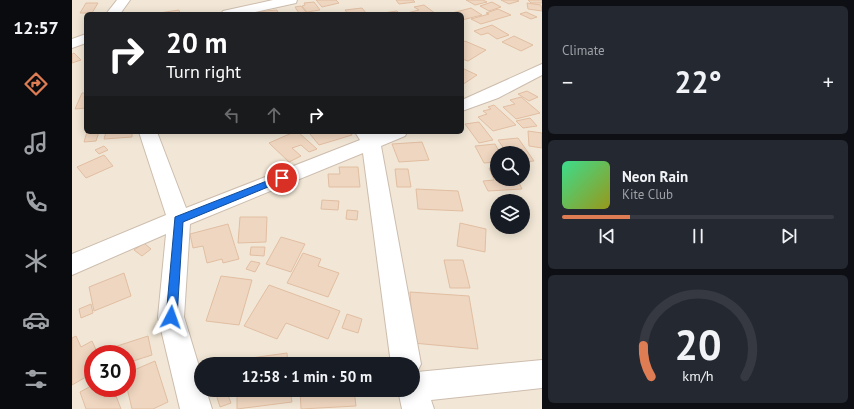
<!DOCTYPE html>
<html lang="en">
<head>
<meta charset="utf-8">
<style>
  body { margin:0; font-family:"PT Sans",sans-serif; background:#242831; color:#f1f3f6; height:100vh; display:flex; flex-direction:column; font-size:15px; white-space:nowrap }
  * { box-sizing:border-box; margin:0 }
  p { font-size:13px; color:#9ea1a6 }
  .icon { flex:none; width:22px; height:22px; fill:none; stroke:currentColor; stroke-width:2; stroke-linecap:round; stroke-linejoin:round }
  .map { position:relative; flex:1; overflow:hidden }
  .sheet { display:flex; flex-direction:column; gap:6px; padding:6px; background:#0d0f14; width:312px }
  .sheet>* { flex:none }
  .guide { position:absolute; left:12px; top:12px; width:380px; height:122px; border-radius:6px; box-shadow:0 2px 10px #0003; background:#202124; color:#fff; overflow:hidden }
  .tools { position:absolute; left:418px; top:146px; display:grid; gap:8px }
  .tools a { display:grid; place-items:center; width:40px; height:40px; border-radius:50%; background:#171b24; box-shadow:0 2px 10px #0003; font-size:20px }
  .speed { position:absolute; left:12px; top:345px; display:flex; gap:8px; font-size:20px; font-weight:700; text-align:center }
  .speed>* { display:grid; place-content:center; width:52px; height:52px; border-radius:50%; background:#171b24; box-shadow:0 2px 10px #0003; line-height:1 }
  .speed .limit { border:6px solid #d22; background:#fff; color:#111 }
  .pin { position:absolute; display:grid; place-items:center; width:34px; height:34px; color:#fff; margin:-17px; border:2px solid #fff; border-radius:50%; box-shadow:0 1px 4px #0007 }
  .me { position:absolute; width:44px; margin:-22px; rotate:4deg; stroke-linejoin:round; filter:drop-shadow(0 0 3px #0008) }
  .turn { display:flex; align-items:center; gap:14px; height:84px; padding:0 16px; font-size:18px }
  .turn .icon { width:52px; height:52px; stroke-width:2.5 }
  .turn b { display:block; font-size:28px; line-height:34px }
  .lanes { display:flex; align-items:center; height:38px; padding:0 16px; background:#0003; justify-content:center; gap:20px; direction:ltr }
  .lanes .off { opacity:.35 }
  .big { font-size:30px; font-weight:600; line-height:1.1 }
  .sheet .card { flex:1; display:flex; flex-direction:column; justify-content:center; gap:6px; min-width:0; padding:0 14px; border-radius:6px; background:#242831 }
  .sheet .dial { align-items:center; gap:0 }
  .dial svg { height:104px; overflow:visible; fill:none; stroke:#363941; stroke-width:7; stroke-linecap:round; text-anchor:middle }
  .dial text { fill:#f1f3f6; stroke:none }
  .song { display:flex; align-items:center; gap:12px }
  .cover { width:48px; height:48px; border-radius:6px; background:linear-gradient(135deg,hsl(150 70% 55%),hsl(60 70% 35%)) }
  .played { height:4px; border-radius:2px; background:linear-gradient(90deg,#de7c54 25%,#363941 25%) }
  .keys { display:flex; justify-content:space-around; direction:ltr }
  .heat { display:flex; justify-content:space-between; align-items:center; font-size:22px; direction:ltr }
  .trip { position:absolute; left:122px; top:357px; width:226px; height:40px; border-radius:20px; background:#171b24; box-shadow:0 2px 10px #0003; font-weight:600; line-height:40px; text-align:center }
  main { display:flex; flex:1; min-height:0 }
  .dock { display:flex; flex-direction:column; width:72px; justify-content:space-around; align-items:center; background:#090b0e; color:#9ea1a6 }
  .dock .icon { width:28px; height:28px }
  .dock .active { color:#de7c54 }
  .dock b { font-size:18px; color:#f1f3f6 }
  .map>svg:first-child { display:block }
  .residential { fill:#f2e7d6; fill-rule:evenodd }
  .building { fill:#efd6c0; stroke:#e1bea2 }
  .lines { fill:none; stroke-linecap:round; stroke-linejoin:round }
  .minor-casing { stroke:#cdbdae; stroke-width:2 }
  .minor { fill:#fff; fill-rule:evenodd }
  .route { fill:#1a73e8; stroke:#114b97 }
</style>
</head>
<body>
<main>
<nav class="dock">
<b>12:57</b>
<svg class="icon active" aria-label="directions" viewBox="0 0 24 24"><path d="M12 3l9 9-9 9-9-9zM9 14v-3h6M13 9l2 2-2 2"/></svg>
<svg class="icon" aria-label="music" viewBox="0 0 24 24"><path d="M9 18V5l10-2v13"/><circle cx="6" cy="18" r="3"/><circle cx="16" cy="16" r="3"/></svg>
<svg class="icon" aria-label="phone" viewBox="0 0 24 24"><path d="M5 4h4l2 5-3 2q2 4 5 5l2-3 5 2v4C11 20 4 13 5 4z"/></svg>
<svg class="icon" aria-label="climate" viewBox="0 0 24 24"><path d="M12 3v18M4 7l16 10M4 17L20 7"/></svg>
<svg class="icon" aria-label="car" viewBox="0 0 24 24"><path d="M5 17H2v-5l4-1 3-4h7l3 4 3 1v5h-3M9 17h6M6 11h13"/><circle cx="7" cy="17" r="2"/><circle cx="17" cy="17" r="2"/></svg>
<svg class="icon" aria-label="filters" viewBox="0 0 24 24"><path d="M4 7h16M4 17h16"/><circle cx="9" cy="7" r="2"/><circle cx="15" cy="17" r="2"/></svg>
</nav>
<div class="map">
<svg width="470" height="409" viewBox="0 0 470 409">
  <rect width="100%" height="100%" fill="#fbf5e7"/>
  <!-- residential -->
  <path class="residential" d="M0,0H470V409H0ZM14,14H390V132H14ZM425,153H451V179H425ZM425,201H451V227H425ZM21,354H55V388H21ZM129,364H341V390H129Z"/>
  <!-- building -->
  <path class="building" d="M244,0H264L267,3L250,7Z
    M324,0H341L343,2L327,4Z
    M394,0H411L415,2L403,5Z
    M429,0H445L447,1L437,4Z
    M456,0H470V3H459Z
    M242,2L248,10L235,12L230,6L233,5L232,3Z
    M420,2L429,7L417,11L408,6Z
    M14,3H26L20,13H8Z
    M455,3L469,5L470,11L456,9Z
    M352,5L364,14L335,13L347,10L342,7Z
    M229,6L234,12L227,13L223,7Z
    M290,8L295,14H276L273,10Z
    M399,8L410,15L390,20V14L380,13Z
    M426,9L439,15L409,24L399,19L417,14L414,13Z
    M107,10L108,14H87V13Z
    M205,10L206,14H184L183,12Z
    M325,11L327,13H332L334,14L311,13Z
    M454,12L465,17L459,19L448,14Z
    M420,25L437,35L425,39L416,33L409,35L402,31Z
    M442,36L461,45L449,51L430,42Z
    M393,41L414,50L396,61L390,59V43Z
    M2,53L9,60L0,63V54Z
    M390,68L405,75L390,85Z
    M455,91L466,97L457,101L446,94Z
    M10,93H14V108L3,109Z
    M449,97L468,113L444,119L431,107L443,104L438,100Z
    M422,105L444,125L421,131L406,117L415,114L411,111L419,109L416,107Z
    M458,118L465,126L451,128L444,121Z
    M407,122L421,140L407,143L393,124Z
    M456,131L470,133V148L457,146Z
    M15,132H27L24,141L12,142Z
    M34,132H60V137L32,139Z
    M222,132H226L245,149L237,152L229,145L220,148L229,156L217,162L197,143Z
    M245,132H278L280,135L247,145L238,134Z
    M446,138L462,161L451,162V153H435L426,140Z
    M350,142L357,160L327,162L320,144Z
    M423,144L428,153H425V162L412,163L403,146Z
    M32,146L36,150L27,154L23,150Z
    M32,155L41,166L14,178L5,167Z
    M267,167H286L288,187H257L256,174H268Z
    M417,168H425V179H445L450,189L416,191L411,181L422,180Z
    M323,169H336L339,187H325Z
    M344,189L386,191L391,211L346,209Z
    M250,200L267,201L266,210L249,209Z
    M275,210L286,211L285,220L274,219Z
    M168,217H195L194,242L166,243Z
    M388,223L414,229L413,252L385,246Z
    M156,224L167,259L151,263L150,259L135,263L131,246L121,248L118,234Z
    M209,237L233,244L219,272L194,264Z
    M72,243L79,249L70,256L62,250Z
    M179,247H193L192,256L178,255Z
    M231,253L249,259L246,266L267,273L256,297L215,283Z
    M372,260H391L398,288H378Z
    M179,261L188,263L183,272L174,269Z
    M52,273L59,296L22,311L17,287Z
    M149,276L180,280L167,325L134,321Z
    M197,285L268,311L256,339L214,323L205,339L172,326Z
    M338,292L397,296L406,349L341,343Z
    M19,304L21,313L9,318L7,309Z
    M275,314L290,319L286,333L270,328Z
    M4,336L9,347L20,341L26,354H21V373L0,385V338Z
    M76,336L80,355L55,363V354H43L42,347Z
    M215,353L216,364H180L179,358Z
    M83,361L96,402L81,409H60L55,388V373Z
    M21,385V388H41L49,409H14L8,392Z
    M154,390L159,403L148,407L144,394Z
    M165,390H218L220,402L165,409Z
    M228,390H282L284,406L229,409Z"/>
  <g class="lines">
    <!-- minor casing -->
    <g class="minor-casing">
      <path id="minor" d="M45,0H58L48,14H34Z
        M201,0H225L224,3L174,14H149L151,11Z
        M14,34V43L0,48V39Z
        M470,64V75L426,98L390,111V100Z
        M67,132H85L114,208L288,140L283,132H301L303,134L309,132H335L333,136L309,146L349,364L345,372L470,360V388L359,400L362,409H330L326,390H341V364H319L291,153L118,224L112,317L129,373V390H134L140,409H108L86,317L94,234L0,275V254L94,215Z"/>
    </g>
    <!-- minor -->
    <use href="#minor" class="minor"/>
  </g>
  <!-- route -->
  <path class="route" d="M210,175L215,178L213,180L111,222L105,317L103,320L99,322L95,320L94,317L103,217Z"/>
</svg>
<div class="tools">
<a><svg class="icon" aria-label="search" viewBox="0 0 24 24"><circle cx="10" cy="10" r="6"/><path d="M15 15l6 6"/></svg></a>
<a><svg class="icon" aria-label="layers" viewBox="0 0 24 24"><path d="M12 4l9 5-9 5-9-5zM3 14l9 5 9-5"/></svg></a>
</div>
<div class="speed"><div class="limit">30</div></div>
<div class="pin" style="left:210px;top:178px;background:#d93025"><svg class="icon" aria-label="arrive" viewBox="0 0 24 24"><path d="M6 21V4h12l-3 4 3 4H6"/></svg></div>
<svg class="me" style="left:99px;top:317px" viewBox="-20 -20 40 40"><path d="M0-17L14 15 0 8-14 15z" fill="#1a73e8" stroke="#fff" stroke-width="4"/></svg>
<div class="trip">12:58 · 1 min · 50 m</div>
<div class="guide">
<div class="turn"><svg class="icon" aria-label="right" viewBox="0 0 24 24"><path d="M7 20v-9h11M14 6l5 5-5 5"/></svg><div><b>20 m</b>Turn right</div></div>
<div class="lanes"><svg class="icon off" aria-label="left" viewBox="0 0 24 24"><path d="M17 20v-9H6M10 6l-5 5 5 5"/></svg><svg class="icon off" aria-label="ahead" viewBox="0 0 24 24"><path d="M12 20V5M6 11l6-6 6 6"/></svg><svg class="icon" aria-label="right" viewBox="0 0 24 24"><path d="M7 20v-9h11M14 6l5 5-5 5"/></svg></div>
</div>
</div>
<section class="sheet">
<div class="card"><p>Climate</p>
<div class="heat"><a>−</a><b class="big">22°</b><a>+</a></div>
</div>
<div class="card">
<div class="song"><i class="cover"></i><div><b>Neon Rain</b><p>Kite Club</p></div></div>
<div class="played"></div>
<div class="keys"><svg class="icon" aria-label="previous" viewBox="0 0 24 24"><path d="M18 5L8 12l10 7zM5 5v14"/></svg><svg class="icon" aria-label="pause" viewBox="0 0 24 24"><path d="M8 5v14M16 5v14"/></svg><svg class="icon" aria-label="next" viewBox="0 0 24 24"><path d="M6 5l10 7-10 7zM19 5v14"/></svg></div>
</div>
<div class="card dial"><svg viewBox="0 0 100 80">
<path d="M14 69A42 42 0 1 1 86 69"/>
<path d="M14 69A42 42 0 0 1 8 45" stroke="#de7c54"/>
<text x="50" y="56" font-size="32" font-weight="700">20</text>
<text x="50" y="72" font-size="11">km/h</text>
</svg></div>
</section>
</main>
</body>
</html>
